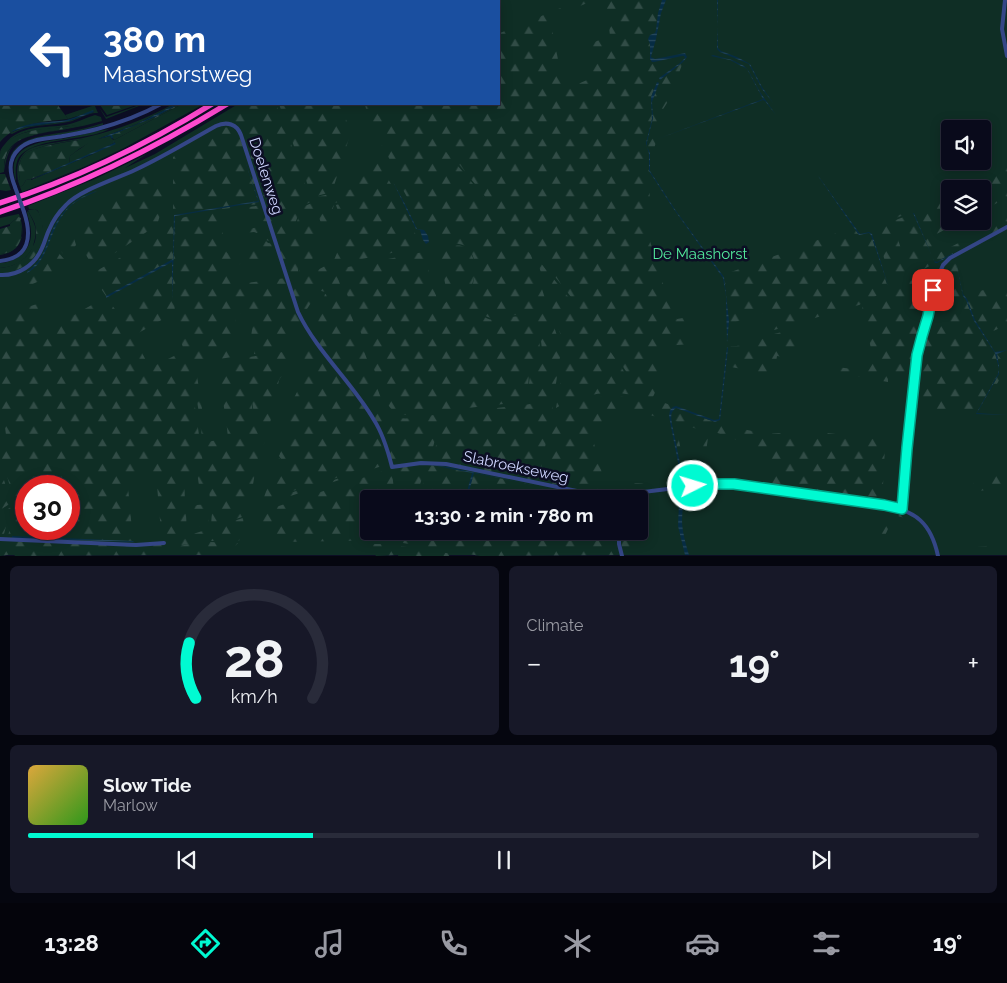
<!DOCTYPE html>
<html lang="en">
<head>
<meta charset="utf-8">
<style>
  body { margin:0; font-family:Raleway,sans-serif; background:#171828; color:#f1f3f6; height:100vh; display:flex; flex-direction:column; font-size:19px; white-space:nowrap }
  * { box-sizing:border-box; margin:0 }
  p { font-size:16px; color:#999aa3 }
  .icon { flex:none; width:28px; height:28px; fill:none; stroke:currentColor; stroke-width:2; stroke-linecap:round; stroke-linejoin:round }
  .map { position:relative; height:556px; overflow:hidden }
  .side { display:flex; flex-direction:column; gap:10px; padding:10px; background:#05060f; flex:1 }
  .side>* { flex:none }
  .banner { position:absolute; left:0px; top:0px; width:500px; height:105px; box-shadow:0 2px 12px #0003,0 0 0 1px #292b3a; background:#1a4fa0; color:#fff; overflow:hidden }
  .controls { position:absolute; left:941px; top:120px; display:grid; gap:10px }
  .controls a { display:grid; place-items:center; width:50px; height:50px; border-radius:5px; background:#090a1b; box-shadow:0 2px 12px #0003,0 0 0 1px #292b3a; font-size:25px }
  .speed { position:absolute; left:15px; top:475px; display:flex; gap:10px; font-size:25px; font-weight:700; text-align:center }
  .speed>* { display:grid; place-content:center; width:65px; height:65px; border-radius:50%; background:#090a1b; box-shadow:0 2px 12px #0003,0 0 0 1px #292b3a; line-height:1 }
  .speed .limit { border:8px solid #d22; background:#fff; color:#111 }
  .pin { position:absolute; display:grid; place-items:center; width:42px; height:42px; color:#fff; margin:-21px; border-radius:10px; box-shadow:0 2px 8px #0006 }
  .me { position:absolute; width:55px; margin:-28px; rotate:85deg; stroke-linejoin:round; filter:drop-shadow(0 0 4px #0008) }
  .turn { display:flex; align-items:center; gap:18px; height:105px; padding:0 20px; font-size:22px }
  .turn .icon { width:65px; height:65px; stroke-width:2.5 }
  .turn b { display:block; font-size:35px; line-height:42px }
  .big { font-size:38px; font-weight:700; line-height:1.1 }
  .side .widget { flex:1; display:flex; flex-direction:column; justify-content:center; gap:8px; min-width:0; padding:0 18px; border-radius:8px; background:#171828 }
  .side .dial { align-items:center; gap:0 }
  .dial svg { height:130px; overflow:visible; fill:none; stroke:#292b3a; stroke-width:7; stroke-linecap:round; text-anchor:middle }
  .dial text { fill:#f1f3f6; stroke:none }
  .song { display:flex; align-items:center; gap:15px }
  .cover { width:60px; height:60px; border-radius:8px; background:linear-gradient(135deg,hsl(40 70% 55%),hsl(110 70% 35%)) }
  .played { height:5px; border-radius:2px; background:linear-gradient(90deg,#00fad2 30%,#292b3a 30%) }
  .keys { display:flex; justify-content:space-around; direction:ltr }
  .heat { display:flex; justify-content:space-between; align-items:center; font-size:28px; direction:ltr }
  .side .tiles { flex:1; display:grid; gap:10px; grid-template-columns:1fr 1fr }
  .widget:last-child { grid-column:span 2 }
  .trip { position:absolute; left:360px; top:490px; width:288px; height:50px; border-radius:5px; background:#090a1b; box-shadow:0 2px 12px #0003,0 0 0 1px #292b3a; font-weight:700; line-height:50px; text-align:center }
  .menu { display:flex; height:80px; justify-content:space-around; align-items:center; background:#04040b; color:#999aa3 }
  .menu .icon { width:35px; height:35px }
  .menu .active { color:#00fad2 }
  .menu b { font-size:22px; color:#f1f3f6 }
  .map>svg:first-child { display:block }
  .green { fill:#0f2e25; fill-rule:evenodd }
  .forest { fill:url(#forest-firs); fill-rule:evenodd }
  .water { fill:url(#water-rules) }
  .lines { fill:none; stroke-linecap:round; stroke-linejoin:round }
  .minor { stroke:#344686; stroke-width:4 }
  .highway { stroke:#ff4ad0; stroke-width:5.5 }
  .minor-bridge { stroke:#344686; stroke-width:4 }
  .route-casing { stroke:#00a288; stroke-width:12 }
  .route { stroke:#00fad2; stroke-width:9 }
  .labels { text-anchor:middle; stroke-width:5; stroke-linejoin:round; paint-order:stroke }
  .street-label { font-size:15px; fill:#cfd6ff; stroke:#0c0e24 }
  .park-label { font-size:15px; fill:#52e89b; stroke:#0c0e24 }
</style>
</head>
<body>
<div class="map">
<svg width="1007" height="556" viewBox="0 0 1007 556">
  <defs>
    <pattern id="forest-firs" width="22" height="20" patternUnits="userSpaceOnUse" patternTransform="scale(1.25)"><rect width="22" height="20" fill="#0f2e25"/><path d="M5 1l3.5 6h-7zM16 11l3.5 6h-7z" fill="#314c46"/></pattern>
    <pattern id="water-rules" width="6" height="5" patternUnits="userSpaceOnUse" patternTransform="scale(1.25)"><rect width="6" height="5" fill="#062c43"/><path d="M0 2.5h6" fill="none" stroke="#294a5f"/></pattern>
  </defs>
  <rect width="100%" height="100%" fill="#0c0e24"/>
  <!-- green -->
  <path class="green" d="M390,0H1007V555H0V269H7L27,261L32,249C25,261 14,267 0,268V263C17,262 32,250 31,232C31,225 28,218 27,212L28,211C36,226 38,229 33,246L43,228L38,211L35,209H29L28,206L95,179L147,154L125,168L155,154L238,104H499V1H388ZM950,129H982V161H950ZM950,189H982V221H950ZM26,486H69V529H26ZM369,499H639V531H369Z
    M142,104H144L106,119L99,107L106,117Z
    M173,104H176L137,124L98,139L110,136L112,139L114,140L182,104H204L124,148L86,166L22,192L20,187L23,185L26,180L31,179V180L93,154L115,143L114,142V143L69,164L70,156C77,150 86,146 92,139C78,139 30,146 23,156C18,164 18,171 20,179L18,181C16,170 17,157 28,150C39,143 72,141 87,137C117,130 146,119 173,104Z
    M92,106H95L98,113C88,112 78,120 68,122C49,126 29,124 12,134L9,133L25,127L69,121L94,112V111L68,119L65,115Z
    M95,115L101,117L102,121C91,124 79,127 67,129C48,133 21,132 10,150C6,158 5,166 4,172C4,142 22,137 48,132C61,129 74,127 87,124C77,125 66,127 55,128C32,131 11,130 0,154C0,149 2,148 5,144C19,125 45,128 66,125C76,123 85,118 95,115Z
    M103,123V125L75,132L31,140L21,144L13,153L9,161L8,171L10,184C0,139 34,137 66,132C79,130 91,127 103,123Z
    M109,129C88,142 25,136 17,162C15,168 16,175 16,182C4,144 41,142 67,138C81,135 95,131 109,129Z
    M18,214H19C26,233 23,252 0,255V254L6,253L22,236L21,226L18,217L10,224L0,227V218Z"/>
  <!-- forest -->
  <path class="forest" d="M219,0H310L307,1H219Z
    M580,0H594L550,19L564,90L594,77L589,44L610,36L606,0H662L658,13L656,30L655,33L650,35L649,40L650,44V61H662L682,56L685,57L683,62L659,79L675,69L687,58V60L682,65L680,70L674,92L660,114L656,127V138L655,139H656C656,145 654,150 650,154L647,142L653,118L652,102L658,82H657L651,97L652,119L646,143L649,154V167L650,173L649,184L650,200L646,219V228L672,313L677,319L683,318L687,327L692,344L662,346L657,388L652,399L674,406L670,410V422C653,416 622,402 605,413L609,428C603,431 597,428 591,431L592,436L605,484L616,485L618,494H595L544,483L543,481L555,413C572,402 604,393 624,397C631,398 637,401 643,403L644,401L643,393L633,382L620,362L568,293L548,268L533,255L510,225L501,216L531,255L559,342L561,351L554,396L523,401C530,389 528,384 531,372C532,365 539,361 541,355C545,341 534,316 518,315C506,314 495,323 484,315L485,311L472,289L475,273L471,289L484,311L483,316C497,326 506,314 521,317C534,319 543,343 539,355C537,360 533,364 530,368C528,374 529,382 528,387C527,393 524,397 522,402L405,415C394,414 388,407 384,397L338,269L423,252L438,302L444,304L448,300L439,249C453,246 466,240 473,258C475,262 475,269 476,273C476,262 472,245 459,244C452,243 445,247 439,248L442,235L436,224L420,220L402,188L388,156L382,147L381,138L366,109L365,104H367L369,108L373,104H375L378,115L379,116L376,104H377L381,117L393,111L406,113L407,111L400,104H406L499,215L492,205L410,104H499V37L501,36L500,33Z
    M0,75H1V104H57L68,119C44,122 17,122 0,142Z
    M103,104H139L107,115L100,105Z
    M179,104H182L114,140L111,135L157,116Z
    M252,104H276L288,135L311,202L301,206L288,245L299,260L298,271L301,278L289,282L241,131L239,127L229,122L234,116Z
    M279,104H340L351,132L332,192L312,197Z
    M96,122C84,125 71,128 58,130C32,135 2,137 4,172L0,173C0,167 0,159 0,154C7,129 45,129 65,127C76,125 86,123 96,122Z
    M223,127L231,128L236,134H239L261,201L260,203L257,204L190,214V213L259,202V201L174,215L173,276L174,220L179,217C173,228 176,262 176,277C175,289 174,301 175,313L165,318L133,336L150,368L182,352L190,372L208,498L201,499L197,472L184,473L185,503L189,504C192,509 189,512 186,514L187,535L162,543L156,474L127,476L133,541L8,536L14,513L15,504L1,455L0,439L5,438L6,435L5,427L0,429V316L37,304L40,315L47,330L106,297L117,312L130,305L148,290L169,277L172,269L169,263L172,262V260L106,296L91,274L123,256L173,220V157ZM26,486H69V529H26Z
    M84,139H92L94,140L79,149L70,156L69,164L31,179L26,180L23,185L20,187L18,181L20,179C18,171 18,164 23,156C30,146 70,142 84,139Z
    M367,159L369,162L378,160L386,176L382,181L357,187Z
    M1007,167V198L983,210L982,189H962L996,171Z
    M146,173L160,178L166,196L157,225L109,257L90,262C80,242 71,241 82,218L92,214H105L125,186Z
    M0,174H5L11,190L6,191L0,190Z
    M387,177L391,184L390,186L392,185L411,224L421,247L352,261L347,254L342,244V226L339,219V214L336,205L343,203L346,200C335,205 333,201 324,202C321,203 318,204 315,204L313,200L316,197L380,183L386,180Z
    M950,194V221H961L931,237L939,253L976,234L980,239L936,262L934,261L913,213L921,233L916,235L908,233L902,228L898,229L896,233L902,252L905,254H908L912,243L925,241L935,263L898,283L892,284L884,258L878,235L872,229L909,215L908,213L873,228L875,224L912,210L913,213Z
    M312,203L320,229L309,273L301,277L299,271L300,260L289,245L302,207Z
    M323,203H327L334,205L333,208L330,235L328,243L315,206Z
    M262,205L268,222L261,221L259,219L261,212L257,209C252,212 248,213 243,212L240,213L222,217L224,224L221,225L223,235C230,239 224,247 227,253L243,250L244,252L249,251V249H257L258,247L255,245V244L256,242L266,241L268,243L274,244L278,257L229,266L231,285L286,278L301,320L294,333L288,348L254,354V349L250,345L253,322L252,319L247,316L238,313L236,316L233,349L238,356L189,364C181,345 176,324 176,303C176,291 178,280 178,268C178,254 175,230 182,218L185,217Z
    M35,209C40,212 40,217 42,222C47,242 35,263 16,270C11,272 5,272 0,272V268C19,267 37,252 36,232C36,221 31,218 28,210Z
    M1007,211V225L983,238L980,232L1004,219L1005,212Z
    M18,217L21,218L20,221C24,238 20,252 0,254V229L10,226V224Z
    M262,226L269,227L273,242L266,240L268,236L265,233L264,229L257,233L254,232L235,234L236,232Z
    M853,227L860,236L869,233L871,235L888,288L876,296L859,305L774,330L768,312L729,324L727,293L723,275Z
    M67,234L74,238L76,245C72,251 69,255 62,253L61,247Z
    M341,244L345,254L351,261L336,264L334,260Z
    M55,251H57L64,259L67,267L58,274L52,275L22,289L17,287L19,281L38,272L45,267Z
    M956,258L963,296L966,300L974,321L995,353L999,369L998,372L976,414L914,407C916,388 917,368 920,349C922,338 927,327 930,316C936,293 933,272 956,258Z
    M537,260L539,261C561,288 583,314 604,343C617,360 628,379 642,396L641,398C636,396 631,394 626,394C605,390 574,397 556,408L566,352Z
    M331,263H333L343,293C337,291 333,293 326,292C319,291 314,288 308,284L315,290L312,301L302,317L290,285L303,280L302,278Z
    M940,265L933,281L926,314L917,345L913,372L888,373V382L828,371L829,366L868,371L873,363V358L862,307Z
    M1007,284V325L984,335L975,320L967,299L964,295Z
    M338,293L344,295L383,404C386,408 390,413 394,416C402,422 430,415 440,414C437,427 435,451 426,461C418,462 400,465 393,464L368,407L353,386L316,340L319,314L325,294Z
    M798,328L796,359L777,356L774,375L726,366L728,346C743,348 760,339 774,334C782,332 790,330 798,328Z
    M317,347L360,401L373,423L387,460H382L318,485C309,484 301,490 291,491L289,489C287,477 287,466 279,456L287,431L294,398L300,386L305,354L310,349Z
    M289,351L283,374L279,380L268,433L265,441L260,435L256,426L247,371L243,358Z
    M997,354L1003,361L1002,375L980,414H977L999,374V366Z
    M241,359C249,371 252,410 255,426L258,434L265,442C256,453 254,485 250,500C247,506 240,511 242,517L211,527L212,510L210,499L198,407L191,370L196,369L207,442L228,438L226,419L216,362Z
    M554,400L539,479L537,482L448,463L432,461L444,414L524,405Z
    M675,408L715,422L719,421L721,425L768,434L779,433L824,439L826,435L828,433L883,440L882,446L885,447L882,504L765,487L771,452L709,430L702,482L693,475H699L705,432L675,421L687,480L694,479L698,482L684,484L671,417V412Z
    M279,458L285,467L289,490L293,492L313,486H318L382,462L388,461V464L263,505C263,492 276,473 279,458Z
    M425,464L426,467L415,499H398L395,469L397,467Z
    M430,465L472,473L465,499H417Z
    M386,470L392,472L395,499H369V531H399L400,540L281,542L276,535L262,533V517L264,511Z
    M473,473L576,494L617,499H467Z
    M974,475L1007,476V488L978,491L974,492L973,489Z
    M0,480H4L11,503L0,510Z
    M620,483C630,484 650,481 657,488V490L621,494Z
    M209,504L208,528L205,529L203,527L199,526L196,523L202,521V510L197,511L194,509L195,506L197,505Z
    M11,507L4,534L2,538H0V514Z
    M893,510L906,515L920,525L916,527C910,521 902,515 894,516L882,542L881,543L877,540Z
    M243,518L244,526L239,541H208L196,544L179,545L171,547L168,544V542Z
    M406,531H456L451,551L403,543Z
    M458,531H618L620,555L480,556L452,551Z
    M620,531H632L635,555H623Z
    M0,541L162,545L163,547V555L15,556L13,553L7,555L0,556Z
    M209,542L238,543C234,549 225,549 219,555H179L173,552L172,549C180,544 198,544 209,542Z
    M369,544H397L398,545L396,555L376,556L371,548Z
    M1005,544L1004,555H1000L1001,552L999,550L977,553L976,547Z
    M401,546L459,555H450V554L449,556H398Z"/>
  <!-- water -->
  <path class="water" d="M662,0H666L661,13L656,39L651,57L655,59L685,53L687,57L683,62L660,80L659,78L680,63L685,58L684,56H682L654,62H652L650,59V44L648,39L650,35L655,33L656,30L658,13Z
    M717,0H718V48L721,51L737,57L750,64L762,87L773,103L762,89L749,64L720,52L717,49L718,27Z
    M713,55L732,60L744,66L748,70L760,92L776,115L765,101L763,100L655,140L763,99L747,69L730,60L711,56Z
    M657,82L659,83L652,102L653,118L647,142V147L650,153V171L676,211L724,277L729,321L727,343L726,296L723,278L673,208L649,171V154L646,143L652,119L651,97Z
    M176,104H179L157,116L112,135L113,138L112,139L110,136L98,139L137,124Z
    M93,110L94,112L69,121L25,127L11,132C26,121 48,123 66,120C75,118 85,113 93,110Z
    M113,141L116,144L53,171L30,180L114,143Z
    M245,161L259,202L175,216L172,300V262L106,298V296L173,259L174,215L258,201Z
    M818,176L819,177L860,234L869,232L872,234L889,288L871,235L869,233L859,235Z
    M393,182L406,206L417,229L424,230L428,236L429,242L426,244L423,240L420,230L416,229Z
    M97,191C94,193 88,195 84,197C76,201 68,207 63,215C48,234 49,261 27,273V272C41,261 44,252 50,236C58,214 75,197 97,191Z
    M913,213H914L934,261L937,262L953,253V254L937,263H935Z
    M955,259L963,294L967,299L975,320L995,352L1007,350L997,354L999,366V374L977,413L1007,415L976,414L998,374L999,369L995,353L974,321L966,300L963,296Z
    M727,347L728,348L720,420L715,422L676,408C670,412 671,417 672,424L684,483L675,487L676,485L682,483L669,416L670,410L673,407L676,406L714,420L719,419Z
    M432,465L448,467L538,486L474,473L467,499H465L472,473Z
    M678,489C686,498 682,509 682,520C682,531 686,545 689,555H685L678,526L679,503L678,496L675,490Z
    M12,536L133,541L134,542L12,538Z"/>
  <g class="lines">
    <!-- minor -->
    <path class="minor" d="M145,0V1
      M1005,0L1002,29L1007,56
      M318,1L320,0
      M15,187C10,174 7,160 19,149C30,138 49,139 63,136C74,134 86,132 97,129C119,123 141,115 161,104
      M0,261C30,258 32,236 24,212
      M0,275C18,276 35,265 42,248C45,242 46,236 49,230C53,220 59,212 66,205C80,190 116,179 135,170C163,157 189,141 216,126C227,121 237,124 241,135L298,312C317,352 352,382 374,420C383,434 388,451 392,467L421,463L446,464L601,496L619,495L708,484H735L884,505C916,511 931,523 938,556
      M903,509L907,448L919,347L928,316L935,284L943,265L950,258L1007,227
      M619,531V544L622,556
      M0,539L136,545L164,543"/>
    <!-- highway -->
    <path class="highway" d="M367,1L369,0
      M381,1L383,0
      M0,203C73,180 147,144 212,104
      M0,212C81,185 155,148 227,104"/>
    <!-- minor-bridge -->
    <path class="minor-bridge" d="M15,187L24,212"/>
  </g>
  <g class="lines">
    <!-- route casing -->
    <g class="route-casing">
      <path id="route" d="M693,486L708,484H734L884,505L902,509L907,448L917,355L922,336L928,316L933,290"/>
    </g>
    <!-- route -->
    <use href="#route" class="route"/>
  </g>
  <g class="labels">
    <!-- street labels -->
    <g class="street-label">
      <text transform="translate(266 176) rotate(72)" y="5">Doelenweg</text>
      <text transform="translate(516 467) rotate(12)" y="5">Slabroekseweg</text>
    </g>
    <!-- park labels -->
    <g class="park-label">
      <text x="700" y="259">De Maashorst</text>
    </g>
  </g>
</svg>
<div class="controls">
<a><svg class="icon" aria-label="sound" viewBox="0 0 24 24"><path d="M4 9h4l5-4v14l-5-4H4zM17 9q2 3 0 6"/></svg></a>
<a><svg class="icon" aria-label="layers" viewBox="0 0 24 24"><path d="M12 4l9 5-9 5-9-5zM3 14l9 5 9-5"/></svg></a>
</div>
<div class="speed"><div class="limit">30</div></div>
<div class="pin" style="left:933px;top:290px;background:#d93025"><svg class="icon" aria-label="arrive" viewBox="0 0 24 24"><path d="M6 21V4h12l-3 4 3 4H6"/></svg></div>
<svg class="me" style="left:693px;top:486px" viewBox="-20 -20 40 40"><circle r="17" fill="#00fad2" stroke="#fff" stroke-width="3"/><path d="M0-11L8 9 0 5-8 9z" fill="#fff"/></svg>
<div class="trip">13:30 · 2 min · 780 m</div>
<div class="banner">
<div class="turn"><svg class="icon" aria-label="left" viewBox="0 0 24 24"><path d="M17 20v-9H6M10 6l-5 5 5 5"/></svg><div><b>380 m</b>Maashorstweg</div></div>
</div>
</div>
<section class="side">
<div class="tiles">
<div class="widget dial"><svg viewBox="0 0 100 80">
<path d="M14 69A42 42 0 1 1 86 69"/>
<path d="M14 69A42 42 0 0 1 10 35" stroke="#00fad2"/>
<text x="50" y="56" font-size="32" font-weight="700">28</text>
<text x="50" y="72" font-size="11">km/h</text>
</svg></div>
<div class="widget"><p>Climate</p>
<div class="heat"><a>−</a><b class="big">19°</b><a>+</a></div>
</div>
<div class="widget">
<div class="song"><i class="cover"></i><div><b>Slow Tide</b><p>Marlow</p></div></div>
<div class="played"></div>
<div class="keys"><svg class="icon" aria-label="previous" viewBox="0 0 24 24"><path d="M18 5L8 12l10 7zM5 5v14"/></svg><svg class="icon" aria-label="pause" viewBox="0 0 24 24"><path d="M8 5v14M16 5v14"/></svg><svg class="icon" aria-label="next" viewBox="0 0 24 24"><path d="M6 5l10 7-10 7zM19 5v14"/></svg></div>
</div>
</div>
</section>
<nav class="menu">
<b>13:28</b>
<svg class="icon active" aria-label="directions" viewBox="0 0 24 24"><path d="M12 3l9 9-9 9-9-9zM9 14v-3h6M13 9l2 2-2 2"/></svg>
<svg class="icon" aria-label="music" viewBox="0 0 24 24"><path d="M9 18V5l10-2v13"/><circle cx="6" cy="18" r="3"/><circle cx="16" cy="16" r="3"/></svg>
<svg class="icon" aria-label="phone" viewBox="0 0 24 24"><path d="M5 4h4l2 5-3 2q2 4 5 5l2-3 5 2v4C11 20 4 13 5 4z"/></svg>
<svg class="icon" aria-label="climate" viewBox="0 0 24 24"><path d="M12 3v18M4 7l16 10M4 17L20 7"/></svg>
<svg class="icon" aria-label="car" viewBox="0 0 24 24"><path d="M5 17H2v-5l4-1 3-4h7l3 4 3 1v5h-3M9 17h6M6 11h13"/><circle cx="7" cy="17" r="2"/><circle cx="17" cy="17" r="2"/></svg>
<svg class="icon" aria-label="filters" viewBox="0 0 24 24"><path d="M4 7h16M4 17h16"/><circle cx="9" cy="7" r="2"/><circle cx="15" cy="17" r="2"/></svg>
<b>19°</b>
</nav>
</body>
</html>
